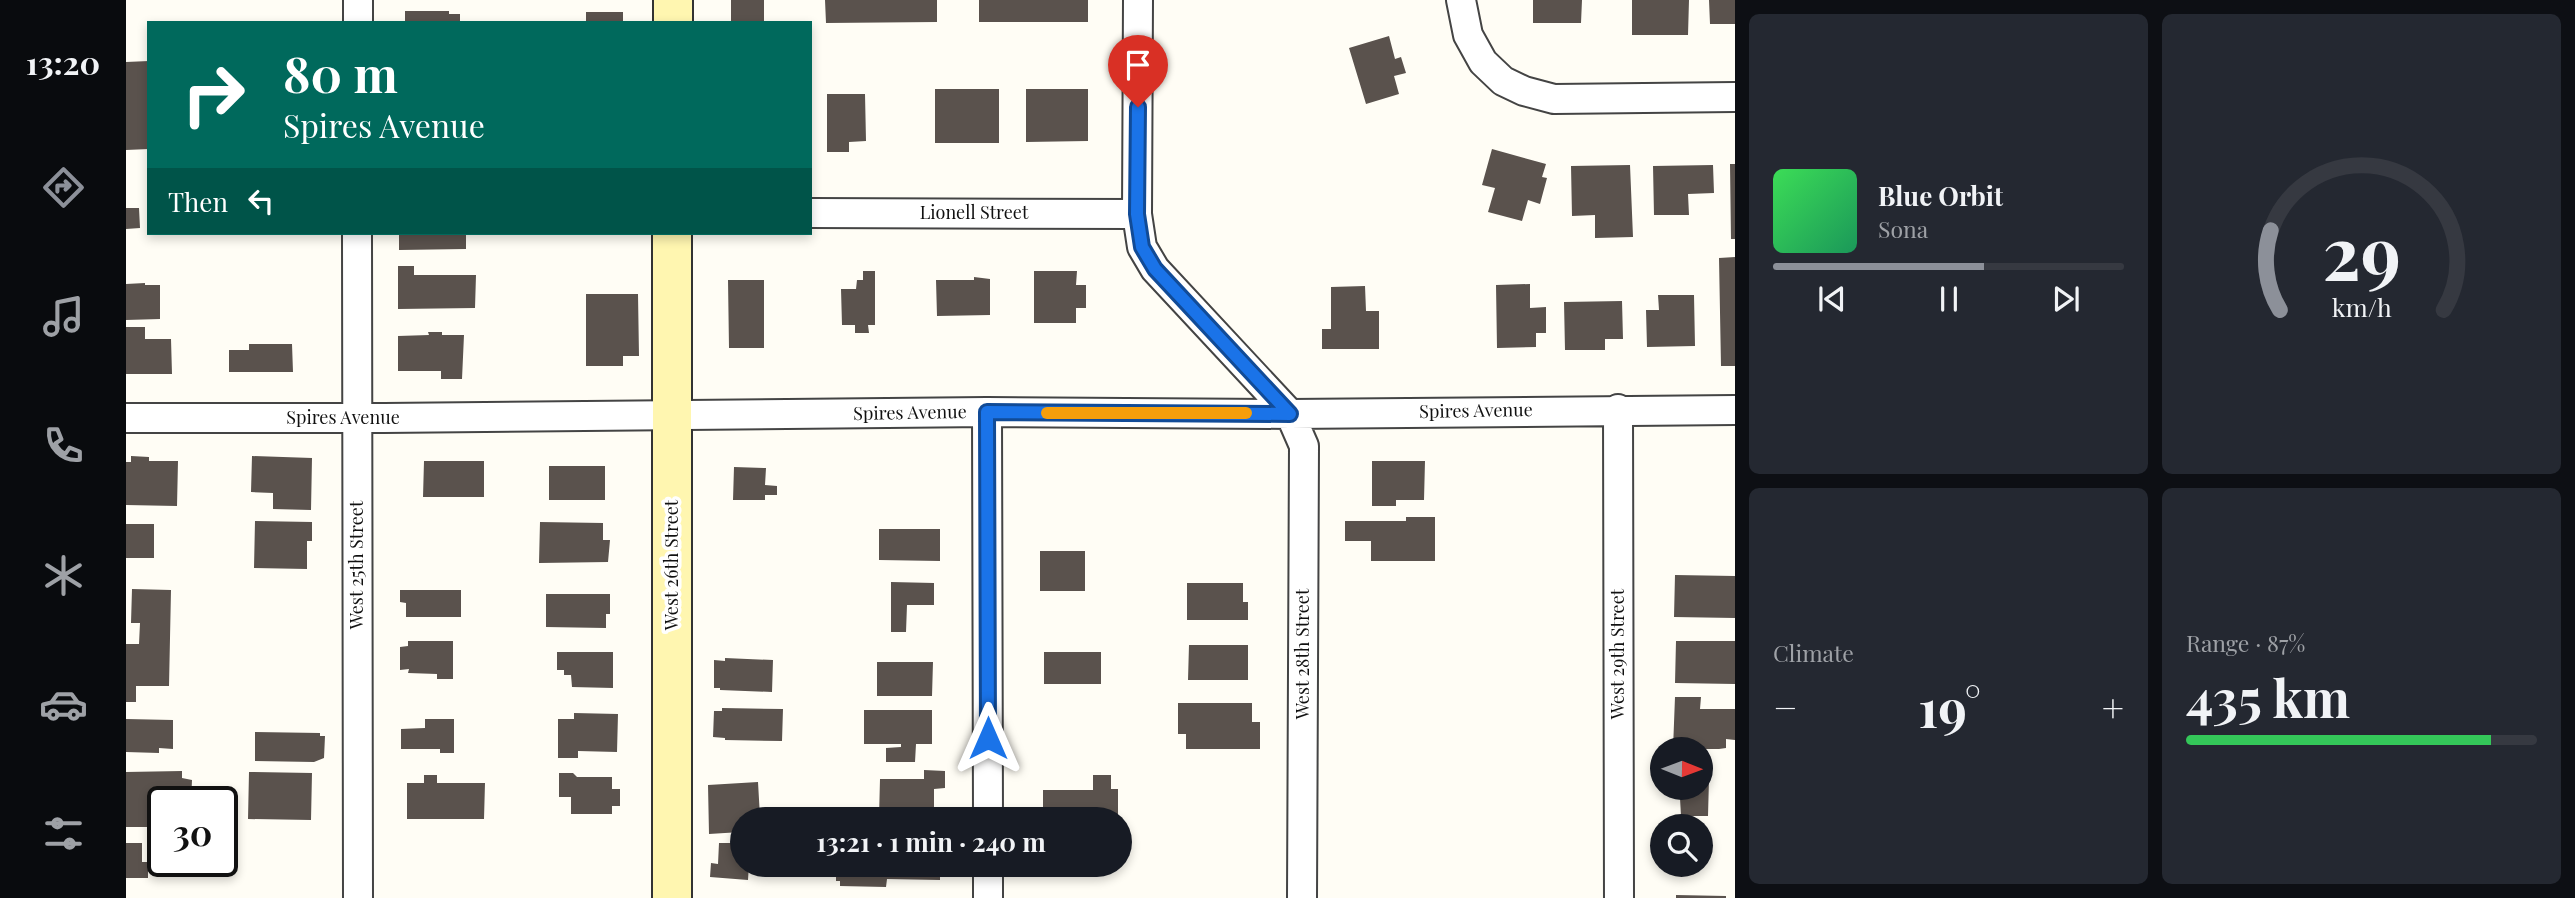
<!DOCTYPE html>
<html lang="en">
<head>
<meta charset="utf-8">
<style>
  body { margin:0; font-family:"Playfair Display",serif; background:#242831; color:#f1f3f6; height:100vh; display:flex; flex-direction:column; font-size:26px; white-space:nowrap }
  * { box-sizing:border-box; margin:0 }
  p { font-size:23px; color:#9ea1a6 }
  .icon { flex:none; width:38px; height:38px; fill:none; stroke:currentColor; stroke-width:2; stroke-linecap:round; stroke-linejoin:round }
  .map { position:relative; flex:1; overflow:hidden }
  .side { display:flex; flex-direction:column; gap:14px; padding:14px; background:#0d0f14; width:840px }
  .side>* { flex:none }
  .guide { position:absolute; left:21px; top:21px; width:665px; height:214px; border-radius:0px; box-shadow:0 4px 10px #0003; background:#00695c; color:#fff; overflow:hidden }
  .needle { width:46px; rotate:91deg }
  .controls { position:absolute; left:1524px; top:737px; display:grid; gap:14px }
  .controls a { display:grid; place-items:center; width:63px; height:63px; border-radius:50%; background:#171b24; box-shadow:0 4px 10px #0003; font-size:35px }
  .speed { position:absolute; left:21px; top:786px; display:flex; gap:14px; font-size:35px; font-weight:700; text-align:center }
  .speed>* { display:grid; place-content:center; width:91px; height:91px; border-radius:50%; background:#171b24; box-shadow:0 4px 10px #0003; line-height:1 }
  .speed .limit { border:4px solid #111; border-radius:10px; background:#fff; color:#111 }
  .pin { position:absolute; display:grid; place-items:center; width:60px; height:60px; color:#fff; margin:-72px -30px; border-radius:50% 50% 50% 0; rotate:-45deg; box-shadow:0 0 7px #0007 }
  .pin .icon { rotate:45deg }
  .me { position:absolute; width:77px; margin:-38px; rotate:0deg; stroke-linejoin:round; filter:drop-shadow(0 0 5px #0008) }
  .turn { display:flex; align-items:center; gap:24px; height:147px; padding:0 21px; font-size:32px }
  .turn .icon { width:91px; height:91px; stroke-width:2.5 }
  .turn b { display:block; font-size:49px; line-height:60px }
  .then { display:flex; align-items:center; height:66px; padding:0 21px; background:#0003; gap:14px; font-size:26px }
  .big { font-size:52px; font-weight:700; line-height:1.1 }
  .side .card { flex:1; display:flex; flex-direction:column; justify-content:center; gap:10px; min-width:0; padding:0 24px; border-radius:10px; background:#242831 }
  .side .dial { align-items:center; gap:0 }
  .dial svg { height:182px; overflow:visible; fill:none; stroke:#363941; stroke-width:7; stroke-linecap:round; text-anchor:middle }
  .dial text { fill:#f1f3f6; stroke:none }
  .song { display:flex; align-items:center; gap:21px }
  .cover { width:84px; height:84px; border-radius:10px; background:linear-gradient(135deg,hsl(130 70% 55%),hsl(150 70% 35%)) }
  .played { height:7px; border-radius:4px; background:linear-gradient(90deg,#8c9099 60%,#363941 60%) }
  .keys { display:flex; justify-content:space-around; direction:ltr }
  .heat { display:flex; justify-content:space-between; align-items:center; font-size:38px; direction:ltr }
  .charge { height:10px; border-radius:5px; background:linear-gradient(90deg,#34c759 87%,#363941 0) }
  .side .tiles { flex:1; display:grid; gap:14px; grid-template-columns:repeat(2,1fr) }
  .trip { position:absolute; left:604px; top:807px; width:402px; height:70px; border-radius:35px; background:#171b24; box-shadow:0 4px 10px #0003; font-weight:700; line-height:70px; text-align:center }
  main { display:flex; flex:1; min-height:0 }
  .dock { display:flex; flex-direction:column; width:126px; justify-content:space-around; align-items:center; background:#090b0e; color:#9ea1a6 }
  .dock .icon { width:49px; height:49px }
  .dock .active { color:#8c9099 }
  .dock b { font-size:32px; color:#f1f3f6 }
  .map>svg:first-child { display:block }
  .building { fill:#5a524d }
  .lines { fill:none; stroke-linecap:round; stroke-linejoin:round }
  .street-casing { stroke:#444; stroke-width:32 }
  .secondary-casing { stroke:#333; stroke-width:42 }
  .street { stroke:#fff; stroke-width:28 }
  .secondary { stroke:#fff6b0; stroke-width:38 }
  .route-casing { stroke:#114b97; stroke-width:18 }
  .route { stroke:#1a73e8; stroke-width:12 }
  .slow { stroke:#f59e0b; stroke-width:12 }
  .labels { text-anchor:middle; stroke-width:7; stroke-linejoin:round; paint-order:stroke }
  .street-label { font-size:18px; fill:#111; stroke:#fff }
</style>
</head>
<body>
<main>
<nav class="dock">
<b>13:20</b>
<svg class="icon active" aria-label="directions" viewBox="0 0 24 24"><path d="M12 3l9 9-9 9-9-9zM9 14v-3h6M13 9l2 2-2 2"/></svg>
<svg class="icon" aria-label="music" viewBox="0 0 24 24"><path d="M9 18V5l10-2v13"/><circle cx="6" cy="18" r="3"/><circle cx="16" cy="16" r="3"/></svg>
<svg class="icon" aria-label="phone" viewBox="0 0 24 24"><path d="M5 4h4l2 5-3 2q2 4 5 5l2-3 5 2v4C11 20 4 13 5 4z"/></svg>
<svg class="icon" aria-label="climate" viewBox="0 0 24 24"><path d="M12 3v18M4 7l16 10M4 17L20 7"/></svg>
<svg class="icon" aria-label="car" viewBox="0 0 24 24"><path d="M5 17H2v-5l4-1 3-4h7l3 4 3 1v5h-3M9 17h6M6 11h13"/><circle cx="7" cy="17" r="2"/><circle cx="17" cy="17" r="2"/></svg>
<svg class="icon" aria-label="filters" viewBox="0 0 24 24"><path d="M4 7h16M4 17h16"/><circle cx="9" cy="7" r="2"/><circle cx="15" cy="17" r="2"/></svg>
</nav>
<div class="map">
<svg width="1609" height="898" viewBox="0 0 1609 898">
  <rect width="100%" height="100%" fill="#fffdf5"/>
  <!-- building -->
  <path class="building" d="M605,0H638V22H605Z
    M699,0H811V22L700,23Z
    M853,0H962V22H853Z
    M1407,0H1456L1455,23H1407Z
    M1506,0H1563L1562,35H1506Z
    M1583,0H1609V24H1584Z
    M279,11H323V14H334V23H279Z
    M460,12H497V23H460Z
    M1263,36L1269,59L1275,57L1280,73L1268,76L1273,94L1240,104L1223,48Z
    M23,61V149L0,150V62Z
    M809,89H873V143H809Z
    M900,89H962V141L900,142Z
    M701,94H739L740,141L723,142V152H701Z
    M1366,149L1420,164L1416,177L1421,178L1414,204L1402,200L1396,221L1362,212L1369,188L1356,185Z
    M1604,164H1609V239H1605Z
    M1504,165L1507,237L1469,238V215L1446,216L1445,166Z
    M1587,165L1588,193L1562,194L1563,215H1528L1527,166Z
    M0,208H13L14,228L0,229Z
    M273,233H340V249L273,250Z
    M1609,257V366H1595L1593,258Z
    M272,266H288V275H350L349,308L272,309Z
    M737,271H749V325H742L743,333H729V325H716L715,289H730L731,280H737Z
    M908,271H951L950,285H960V308H950V323H908Z
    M848,277L864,279V315L811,316L810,280H848Z
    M602,280H638V348H603Z
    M19,283V285H34V319L0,320V284Z
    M1404,284V308L1420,307V333H1410V347L1371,348L1370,285Z
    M1239,286L1240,311H1253V349H1196V329H1205V287Z
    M460,294H512L513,356H497V366H460Z
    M1532,295H1568L1569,346L1521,347L1520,310H1533Z
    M1496,301L1497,339H1479V350H1439L1438,302Z
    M0,327H19V339H45L46,374H0Z
    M302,332H316V335H338L336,379H315V371H272V336L303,335Z
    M123,344H166L167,372H103V350H123Z
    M5,456L23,457V461H52L51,506L0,505V462H5Z
    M126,456L186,458L185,510L147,509V493L125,492Z
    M298,461H358V497H297Z
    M1246,461H1299L1298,500H1270V506H1246Z
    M423,466H479V500H423Z
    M608,467L640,468L639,485L651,486V495H639V500H607Z
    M1280,517H1309V561H1245V541H1219V521H1280Z
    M129,521L186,522V541H181V569L128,568Z
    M414,522L477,523V540H484L482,562L413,563Z
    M0,524H28V558H0Z
    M753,529H814V561L753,560Z
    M914,551H959V591H914Z
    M1549,575L1609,576V618L1548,617Z
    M765,582L808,583V605H781L780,632H765Z
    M1061,583H1117V602H1122V620H1061Z
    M6,589L45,590L43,686H10V702H0V644H13L14,623H5Z
    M274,590H335V617H280V603L274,602Z
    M420,594H484V614H480V628L420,627Z
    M282,641H327V679H311V674L282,673L283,669L274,670V647L282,646Z
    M1550,641H1609V684L1549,683Z
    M1063,645H1122V680H1062Z
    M431,652H487V688L446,687L445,675H438V670H431Z
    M918,652H975V684H918Z
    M599,658L647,660L646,692L594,690V688H588V660L599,661Z
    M751,662H807L806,696H751Z
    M1549,697H1575L1574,709H1609V740L1600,739V748L1593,749H1547Z
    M1052,703H1126V722H1134V749H1060V734H1052Z
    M596,708L657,709L656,741L599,740V738L587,737L588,711H596Z
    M738,710H806V744H790L789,762H760V748L775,747V744H738Z
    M448,713L492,714L491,752L452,751V758H432V719H448Z
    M0,719L47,720V749L33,748V753L0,752Z
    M299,719H328V753H314V749H275V729L299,728Z
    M129,732L194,733V736H199L198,758L188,762L129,761Z
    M798,770L819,771V788L808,789V810H801V818H753L754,779H798Z
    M56,771V778L66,780L65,802H37V814H26V827H0V772Z
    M123,772L186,773L185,820L122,819Z
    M433,773H447L451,777H486V789H494V806H486V814H445V797H433Z
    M298,775H311V783H359L358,819H281V783H298Z
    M967,775H985V789H992V815H964V819H948V811H917V790H967Z
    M1575,779H1583L1582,816H1555L1554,798H1550V791H1555V788H1575Z
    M632,782L634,817L615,818V832L583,834L582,785Z
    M0,843H16V862H22V878H0Z
    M593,843H616V864H623L622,880L584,877L585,863L592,864Z
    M710,864H814V880L761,879L760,887L714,886V881H710Z
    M1550,895L1600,896V898H1550Z"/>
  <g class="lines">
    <!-- street casing -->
    <g class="street-casing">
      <path id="street" d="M1012,0L1011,214L1016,247L1029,269L1164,414L1178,446L1176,898
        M1335,0L1342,35L1357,62L1377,81L1398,91L1428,99L1609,97
        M232,23V0
        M684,213L1011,214
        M231,233L232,898
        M1492,409L1493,898
        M861,412L862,819
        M0,418H258L861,412L1164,414L1609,410
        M862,864V898"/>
    </g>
    <!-- secondary casing -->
    <g class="secondary-casing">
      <path id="secondary" d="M547,23V0
        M546,898V233"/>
    </g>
    <!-- street -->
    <use href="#street" class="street"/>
    <!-- secondary -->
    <use href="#secondary" class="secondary"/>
  </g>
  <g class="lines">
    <!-- route casing -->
    <g class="route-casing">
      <path id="route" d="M862,738L861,412L1164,414L1029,269L1016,247L1011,214L1012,107"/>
    </g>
    <!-- route -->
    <use href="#route" class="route"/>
    <!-- slow -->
    <path class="slow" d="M921,413H1120"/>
  </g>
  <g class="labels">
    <!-- street labels -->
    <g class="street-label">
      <text x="848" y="219">Lionell Street</text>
      <text transform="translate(1350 411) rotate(-1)" y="6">Spires Avenue</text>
      <text transform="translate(784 413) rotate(-1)" y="6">Spires Avenue</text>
      <text x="217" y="424">Spires Avenue</text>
      <text transform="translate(231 565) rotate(-90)" y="6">West 25th Street</text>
      <text transform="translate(546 565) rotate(-90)" y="6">West 26th Street</text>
      <text transform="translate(1177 654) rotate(-90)" y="6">West 28th Street</text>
      <text transform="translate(1492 654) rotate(-90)" y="6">West 29th Street</text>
    </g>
  </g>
</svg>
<div class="controls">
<a><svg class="needle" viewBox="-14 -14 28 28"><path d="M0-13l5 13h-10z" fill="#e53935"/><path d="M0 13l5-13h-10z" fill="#9ea1a6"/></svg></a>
<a><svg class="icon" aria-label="search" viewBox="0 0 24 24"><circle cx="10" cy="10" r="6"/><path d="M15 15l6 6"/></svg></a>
</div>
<div class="speed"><div class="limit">30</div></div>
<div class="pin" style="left:1012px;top:107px;background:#d93025"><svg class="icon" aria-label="arrive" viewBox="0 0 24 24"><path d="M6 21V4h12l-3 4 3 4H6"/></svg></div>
<svg class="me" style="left:862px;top:738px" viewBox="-20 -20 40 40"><path d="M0-17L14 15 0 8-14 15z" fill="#1a73e8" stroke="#fff" stroke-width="4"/></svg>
<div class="trip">13:21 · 1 min · 240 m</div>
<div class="guide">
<div class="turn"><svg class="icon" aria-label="right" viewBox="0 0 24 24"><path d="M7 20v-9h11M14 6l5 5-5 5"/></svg><div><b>80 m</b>Spires Avenue</div></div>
<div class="then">Then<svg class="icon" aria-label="left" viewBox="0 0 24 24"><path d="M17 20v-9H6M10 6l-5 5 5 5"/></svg></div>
</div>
</div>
<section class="side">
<div class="tiles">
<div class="card">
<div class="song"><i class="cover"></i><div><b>Blue Orbit</b><p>Sona</p></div></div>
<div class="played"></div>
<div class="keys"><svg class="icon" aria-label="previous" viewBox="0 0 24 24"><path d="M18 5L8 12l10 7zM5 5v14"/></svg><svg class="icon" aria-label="pause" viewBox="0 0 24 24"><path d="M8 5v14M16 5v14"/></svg><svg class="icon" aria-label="next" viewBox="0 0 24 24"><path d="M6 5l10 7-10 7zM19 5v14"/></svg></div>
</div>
<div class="card dial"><svg viewBox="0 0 100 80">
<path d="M14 69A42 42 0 1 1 86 69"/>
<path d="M14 69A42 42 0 0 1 10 34" stroke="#8c9099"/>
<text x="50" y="56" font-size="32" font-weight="700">29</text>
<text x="50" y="72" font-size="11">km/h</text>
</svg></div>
<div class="card"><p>Climate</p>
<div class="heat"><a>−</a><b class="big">19°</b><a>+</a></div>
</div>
<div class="card"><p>Range · 87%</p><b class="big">435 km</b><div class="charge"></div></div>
</div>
</section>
</main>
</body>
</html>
